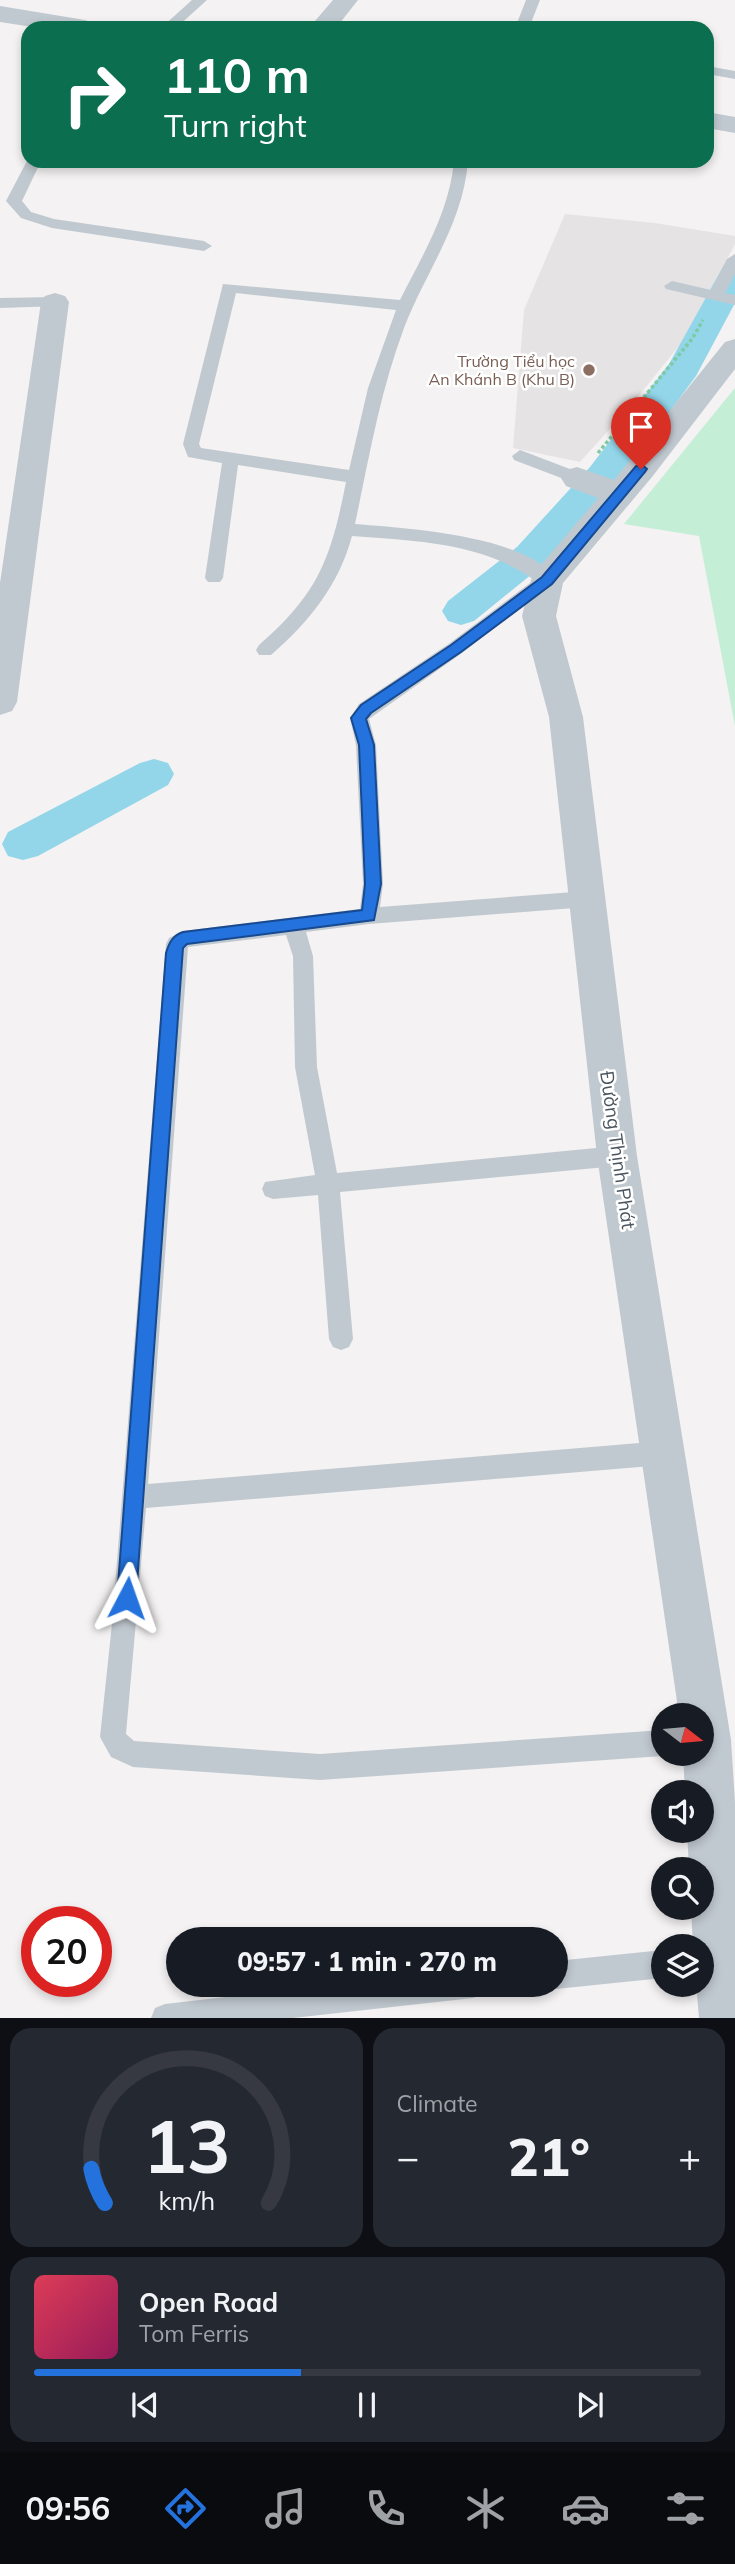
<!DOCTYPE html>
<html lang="en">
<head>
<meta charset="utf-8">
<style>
  body { margin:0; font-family:Mulish,sans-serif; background:#242831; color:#f1f3f6; height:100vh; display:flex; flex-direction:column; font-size:26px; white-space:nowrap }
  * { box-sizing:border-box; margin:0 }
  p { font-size:23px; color:#9ea1a6 }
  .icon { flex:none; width:38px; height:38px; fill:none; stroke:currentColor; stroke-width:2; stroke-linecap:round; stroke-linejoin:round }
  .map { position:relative; height:2018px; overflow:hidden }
  .drawer { display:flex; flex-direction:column; gap:10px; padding:10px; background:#0d0f14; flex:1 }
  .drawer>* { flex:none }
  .banner { position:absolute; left:21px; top:21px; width:693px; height:147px; border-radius:21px; box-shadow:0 4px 10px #0003; background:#0b6e4f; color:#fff; overflow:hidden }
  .needle { width:46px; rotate:106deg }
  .controls { position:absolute; left:651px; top:1703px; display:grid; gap:14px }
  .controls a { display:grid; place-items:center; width:63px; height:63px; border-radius:50%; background:#171b24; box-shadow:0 4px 10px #0003; font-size:35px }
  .speed { position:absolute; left:21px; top:1906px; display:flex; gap:14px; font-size:35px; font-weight:700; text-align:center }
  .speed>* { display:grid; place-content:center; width:91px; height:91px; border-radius:50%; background:#171b24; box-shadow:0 4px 10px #0003; line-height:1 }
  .speed .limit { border:10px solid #d22; background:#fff; color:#111 }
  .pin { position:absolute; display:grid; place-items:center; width:60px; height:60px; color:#fff; margin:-72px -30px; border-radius:50% 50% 50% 0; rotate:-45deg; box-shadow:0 0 7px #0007 }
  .pin .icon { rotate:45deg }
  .me { position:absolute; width:77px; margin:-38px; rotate:4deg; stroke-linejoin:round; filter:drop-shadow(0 0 5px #0008) }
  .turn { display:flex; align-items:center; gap:24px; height:147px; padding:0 28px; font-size:32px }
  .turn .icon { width:91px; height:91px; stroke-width:2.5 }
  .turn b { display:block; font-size:49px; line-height:60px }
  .big { font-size:52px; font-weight:800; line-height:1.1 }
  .drawer .widget { flex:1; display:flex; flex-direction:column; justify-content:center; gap:10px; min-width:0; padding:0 24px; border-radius:21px; background:#242831 }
  .drawer .dial { align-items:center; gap:0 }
  .dial svg { height:182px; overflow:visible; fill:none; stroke:#363941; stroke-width:7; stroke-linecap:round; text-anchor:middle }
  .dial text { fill:#f1f3f6; stroke:none }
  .song { display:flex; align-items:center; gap:21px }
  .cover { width:84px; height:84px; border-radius:10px; background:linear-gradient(135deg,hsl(350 70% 55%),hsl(330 70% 35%)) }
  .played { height:7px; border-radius:4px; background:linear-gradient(90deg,#2372dd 40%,#363941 40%) }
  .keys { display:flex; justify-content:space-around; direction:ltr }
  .heat { display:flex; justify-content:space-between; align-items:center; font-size:38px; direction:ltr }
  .drawer .tiles { flex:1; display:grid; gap:10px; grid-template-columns:1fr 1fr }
  .widget:last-child { grid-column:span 2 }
  .trip { position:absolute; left:166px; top:1927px; width:402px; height:70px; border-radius:35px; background:#171b24; box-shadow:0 4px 10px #0003; font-weight:800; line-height:70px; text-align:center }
  .menu { display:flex; height:112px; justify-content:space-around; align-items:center; background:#090b0e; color:#9ea1a6 }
  .menu .icon { width:49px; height:49px }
  .menu .current { color:#2372dd }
  .menu b { font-size:32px; color:#f1f3f6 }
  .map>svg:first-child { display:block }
  .education { fill:#e5e3e4 }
  .green { fill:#c4eed5 }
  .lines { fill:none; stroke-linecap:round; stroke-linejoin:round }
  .canal { fill:#93d6e9; fill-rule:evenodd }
  .path { stroke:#7dcba5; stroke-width:3.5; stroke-dasharray:3.5 2.5; stroke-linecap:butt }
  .lane { fill:#c1c9d0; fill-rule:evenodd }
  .street { fill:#c1c9d0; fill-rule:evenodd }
  .route { fill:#2372dd; stroke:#174a90; stroke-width:2 }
  .education-dot { fill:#8d6e63; stroke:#fff; stroke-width:2.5 }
  .labels { text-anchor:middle; stroke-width:5; stroke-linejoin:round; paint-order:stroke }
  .far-education-label { font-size:16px; fill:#785e54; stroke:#fff; text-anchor:end }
  .street-label { font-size:19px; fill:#4a555f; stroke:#fff }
</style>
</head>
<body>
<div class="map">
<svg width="735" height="2018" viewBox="0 0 735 2018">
  <rect width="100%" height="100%" fill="#f4f2f2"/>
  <!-- education -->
  <path class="education" d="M565,214L655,223L735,236V244L687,336L632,404L580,462L513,448L524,310Z"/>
  <!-- green -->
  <path class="green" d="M735,388V726L699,536L624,524Z"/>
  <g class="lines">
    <!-- canal -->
    <path class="canal" d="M735,262V303L696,376L616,485L543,565L474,621L461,625L448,621L442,611L448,601L517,547L590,467L669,364L724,265Z
      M154,759L168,763L174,774L168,785L38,856L23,860L8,856L2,844L8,832L140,763Z"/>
    <!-- path -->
    <path class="path" d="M598,453L692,339L703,320"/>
    <!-- lane -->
    <path class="lane" d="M192,0H207L176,28H161Z
      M526,0H540L529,28H515Z
      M707,66L735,71V79L707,74Z
      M28,159L41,161L22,201L31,212L54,219L204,241L212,246L204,251L52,228L21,218L6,201Z
      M454,161H468C463,224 426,271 404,328C380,392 369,458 355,524C403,528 529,535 556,580L462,653L369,719L376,745L383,884L380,907L587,891L594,893L597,899L594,905L587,907L369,924L306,932L313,956L317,1067L337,1173L617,1146L625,1149L628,1156L625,1163L617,1166L340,1192L353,1339L349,1347L341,1350L333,1347L329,1339L318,1195L273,1199L265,1196L262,1189L265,1182L315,1175L295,1067L293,956L286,935L188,947L148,1484L663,1441L672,1445L675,1453L672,1461L663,1465L146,1508L126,1734L134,1741L320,1754L663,1730V1754H670L663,1756L320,1780L133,1767L111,1757L100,1737L112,1624L166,944L169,938L183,931L360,909L363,884L356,745L350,718L359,704L450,643L534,580C481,542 416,541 352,536C339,585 309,622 271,655H259L256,650L259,645C319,593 331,558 346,482L238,465L223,578L220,582H208L205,578L222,463L188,457L183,444L223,284L400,300C423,254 449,213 454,161ZM236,293L396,310L368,388L349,470L201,448L199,444Z
      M735,254V274L725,293L735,295V305L666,289L664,286L672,281L711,290L727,259Z
      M55,297L63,302L61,306L0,308V298Z
      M520,450L583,474L586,478L577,484L514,460L512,456Z
      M663,1950V1978L556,1989L546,1984H556V1961Z
      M340,1984H487L483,1994L473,1998L293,2018H151L155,2008L165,2004Z"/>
    <!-- street -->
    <path class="street" d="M333,0H358L336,28H309Z
      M0,6L85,20L94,23L98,28H39L0,22Z
      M707,112L735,117V133L707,128Z
      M55,293L65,296L69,302L17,702L12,711L0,715V583L41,302L45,296Z
      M735,339V369L652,477L563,583L556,616L583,717L637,1156L731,1740L735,1802V2018H699L696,1984H702V1946H693L691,1908H702V1869H689L687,1830H702V1792H685L683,1754H702V1715H679L597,1156L549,717L522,616L531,580L535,572L598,498L566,486L561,478L566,470L577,467L614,480L725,342Z"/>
  </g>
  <!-- route -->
  <path class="route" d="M641,464L647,469L645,472L552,584L461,652L371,713L366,719L374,745L381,884L374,920L187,944L183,948L136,1598L133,1605L127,1608L120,1605L117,1598L166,953C169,943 172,936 183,932L362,910L365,884L359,745L351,718L361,705L451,645L542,577L636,466Z"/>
  <!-- markers -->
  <circle class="education-dot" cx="589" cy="370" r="7"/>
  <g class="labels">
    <!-- far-education labels -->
    <g class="far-education-label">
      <text x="575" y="367">Trường Tiểu học<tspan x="575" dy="18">An Khánh B (Khu B)</tspan></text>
    </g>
    <!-- street labels -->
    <g class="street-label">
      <text transform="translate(618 1150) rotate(82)" y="7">Đường Thịnh Phát</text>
    </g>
  </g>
</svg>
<div class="controls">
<a><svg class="needle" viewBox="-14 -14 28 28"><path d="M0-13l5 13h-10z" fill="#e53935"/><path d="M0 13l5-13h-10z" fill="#9ea1a6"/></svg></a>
<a><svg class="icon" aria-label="sound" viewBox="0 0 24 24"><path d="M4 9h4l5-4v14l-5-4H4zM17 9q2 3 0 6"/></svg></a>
<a><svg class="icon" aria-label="search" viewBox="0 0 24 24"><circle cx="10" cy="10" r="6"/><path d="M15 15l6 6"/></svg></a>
<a><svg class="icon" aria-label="layers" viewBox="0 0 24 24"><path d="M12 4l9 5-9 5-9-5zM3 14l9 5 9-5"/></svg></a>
</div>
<div class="speed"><div class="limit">20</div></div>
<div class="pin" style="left:641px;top:469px;background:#d93025"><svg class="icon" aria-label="arrive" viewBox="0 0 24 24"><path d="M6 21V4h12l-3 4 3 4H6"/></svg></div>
<svg class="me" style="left:127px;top:1598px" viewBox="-20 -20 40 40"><path d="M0-17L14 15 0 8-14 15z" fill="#2372dd" stroke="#fff" stroke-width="4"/></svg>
<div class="trip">09:57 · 1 min · 270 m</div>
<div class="banner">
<div class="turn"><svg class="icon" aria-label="right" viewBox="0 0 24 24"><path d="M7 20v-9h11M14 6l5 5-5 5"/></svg><div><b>110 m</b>Turn right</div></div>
</div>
</div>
<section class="drawer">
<div class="tiles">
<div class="widget dial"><svg viewBox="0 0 100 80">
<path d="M14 69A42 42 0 1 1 86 69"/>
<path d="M14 69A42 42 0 0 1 8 54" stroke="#2372dd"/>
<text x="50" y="56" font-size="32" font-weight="700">13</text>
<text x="50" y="72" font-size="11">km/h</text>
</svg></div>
<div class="widget"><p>Climate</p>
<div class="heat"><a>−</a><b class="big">21°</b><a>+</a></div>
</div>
<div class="widget">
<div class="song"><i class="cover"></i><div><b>Open Road</b><p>Tom Ferris</p></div></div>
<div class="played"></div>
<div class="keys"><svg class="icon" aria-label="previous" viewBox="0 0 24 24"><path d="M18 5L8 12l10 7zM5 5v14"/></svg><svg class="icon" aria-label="pause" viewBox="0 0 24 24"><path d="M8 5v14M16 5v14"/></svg><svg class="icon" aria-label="next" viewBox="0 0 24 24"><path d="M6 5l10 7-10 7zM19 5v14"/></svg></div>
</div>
</div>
</section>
<nav class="menu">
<b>09:56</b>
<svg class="icon current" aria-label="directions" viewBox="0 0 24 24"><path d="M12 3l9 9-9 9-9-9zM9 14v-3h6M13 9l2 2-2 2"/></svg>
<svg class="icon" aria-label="music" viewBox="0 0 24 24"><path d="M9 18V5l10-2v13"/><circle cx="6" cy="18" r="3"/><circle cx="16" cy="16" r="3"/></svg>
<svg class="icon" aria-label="phone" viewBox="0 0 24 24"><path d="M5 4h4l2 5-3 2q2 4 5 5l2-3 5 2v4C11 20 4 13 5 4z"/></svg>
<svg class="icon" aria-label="climate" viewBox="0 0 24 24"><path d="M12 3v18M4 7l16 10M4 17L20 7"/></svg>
<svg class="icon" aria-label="car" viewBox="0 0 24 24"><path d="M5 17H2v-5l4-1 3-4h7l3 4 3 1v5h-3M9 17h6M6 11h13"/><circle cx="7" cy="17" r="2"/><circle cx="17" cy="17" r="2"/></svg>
<svg class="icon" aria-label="filters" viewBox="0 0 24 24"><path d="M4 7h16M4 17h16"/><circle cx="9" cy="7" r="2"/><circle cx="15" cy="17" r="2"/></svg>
</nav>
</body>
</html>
